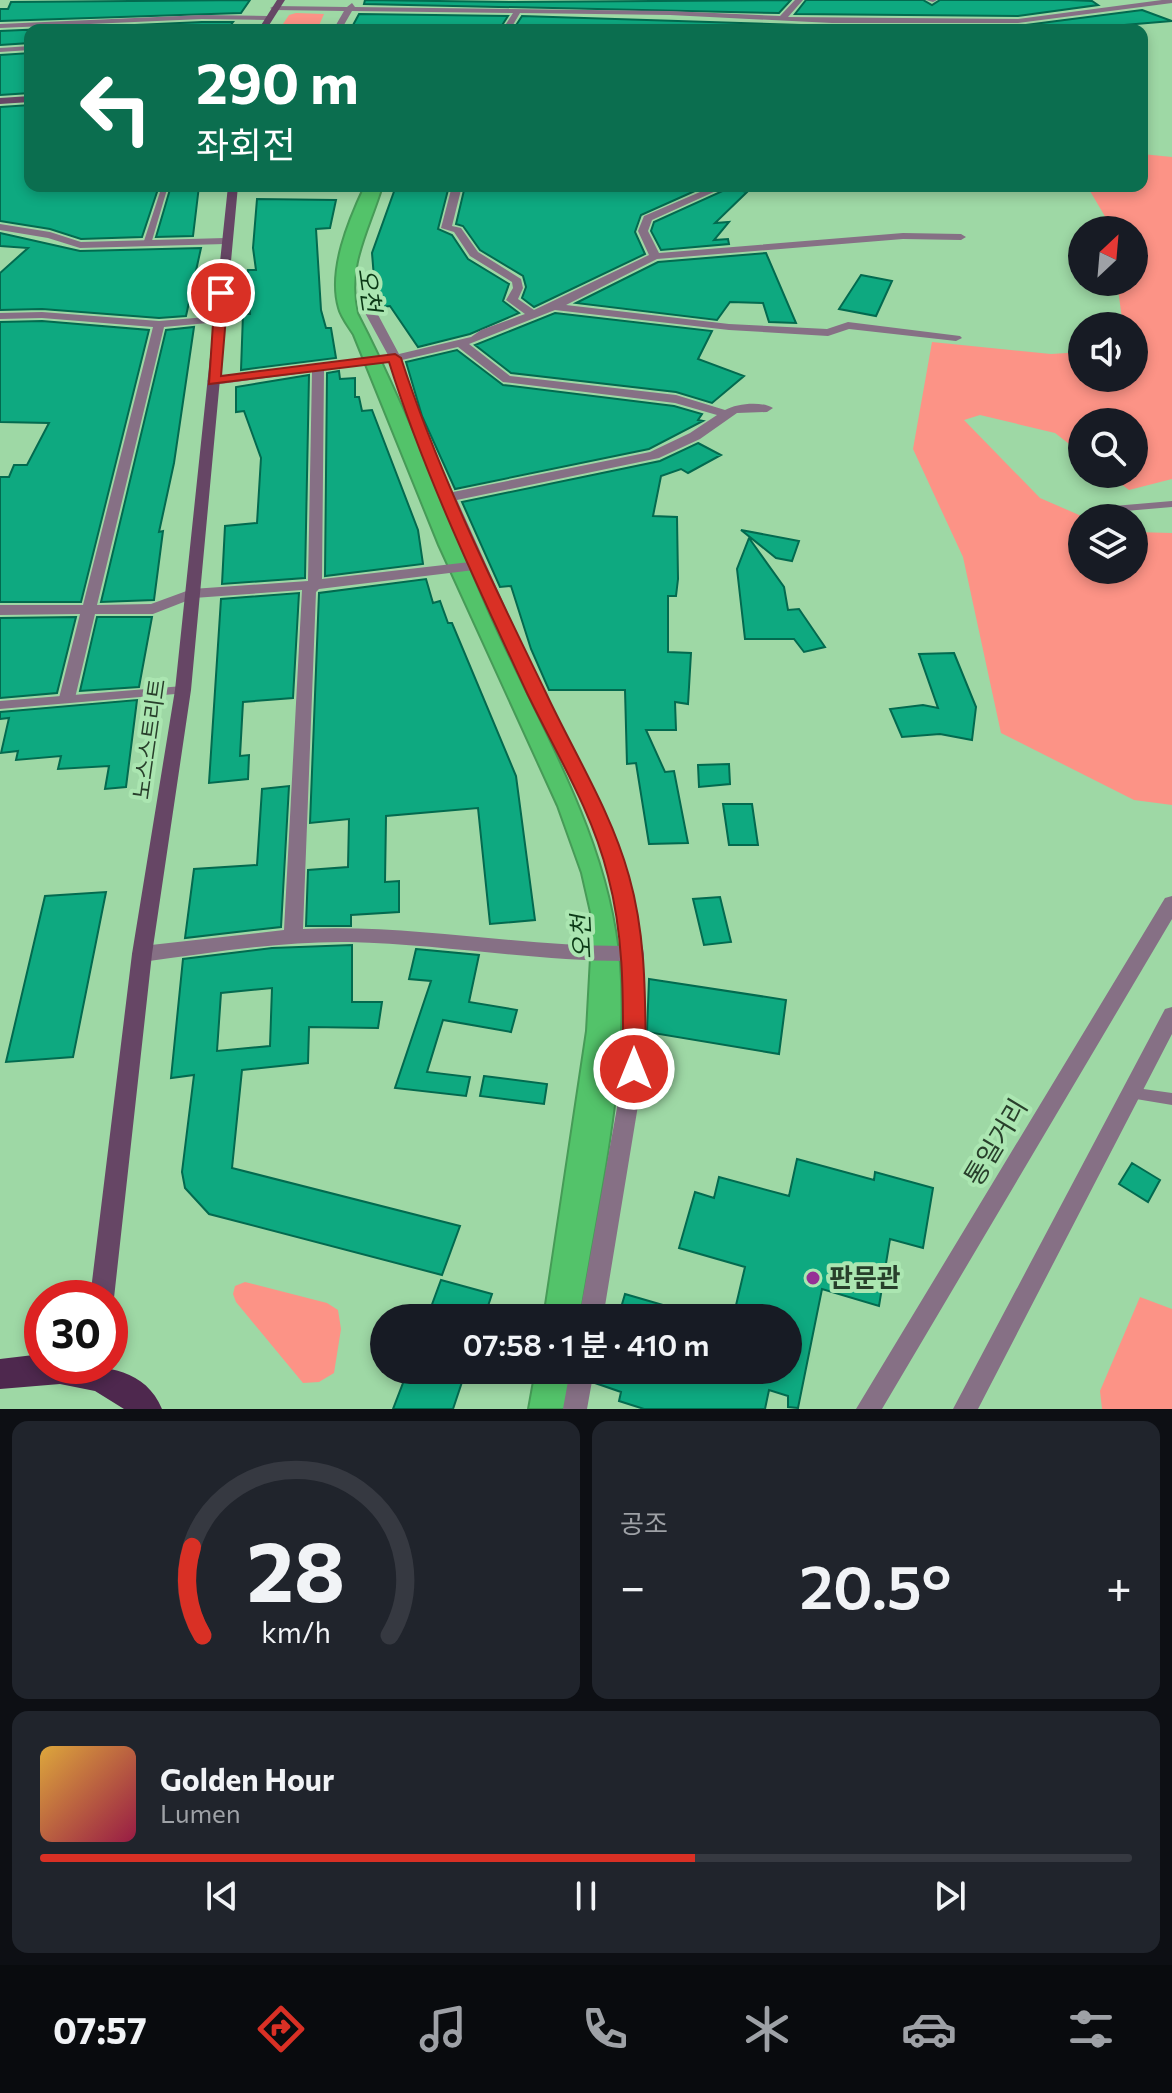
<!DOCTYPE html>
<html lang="ko">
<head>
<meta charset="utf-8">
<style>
  body { margin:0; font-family:Commissioner,"Noto Sans KR",sans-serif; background:#20242c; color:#f1f3f6; height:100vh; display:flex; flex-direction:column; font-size:30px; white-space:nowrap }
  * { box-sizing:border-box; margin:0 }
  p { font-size:26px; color:#9ea1a6 }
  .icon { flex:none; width:44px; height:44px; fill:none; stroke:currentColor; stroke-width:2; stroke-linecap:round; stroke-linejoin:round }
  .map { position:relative; height:1409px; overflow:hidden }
  .sheet { display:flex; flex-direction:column; gap:12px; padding:12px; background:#0d0f14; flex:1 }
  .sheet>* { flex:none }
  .top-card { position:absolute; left:24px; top:24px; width:1124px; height:168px; border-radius:16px; box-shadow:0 4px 12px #0003; background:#0b6e4f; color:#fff; overflow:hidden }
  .needle { width:52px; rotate:26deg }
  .fabs { position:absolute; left:1068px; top:216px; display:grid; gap:16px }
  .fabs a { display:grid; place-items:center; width:80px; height:80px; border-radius:50%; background:#171b24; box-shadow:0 4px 12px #0003; font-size:40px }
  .speed { position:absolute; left:24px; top:1280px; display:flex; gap:16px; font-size:40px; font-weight:700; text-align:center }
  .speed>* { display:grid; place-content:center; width:104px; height:104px; border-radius:50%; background:#171b24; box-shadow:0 4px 12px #0003; line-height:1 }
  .speed .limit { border:12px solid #d22; background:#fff; color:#111 }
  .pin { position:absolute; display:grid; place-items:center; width:68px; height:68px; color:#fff; margin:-34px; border:4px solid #fff; border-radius:50%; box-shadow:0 2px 8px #0007 }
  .me { position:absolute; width:88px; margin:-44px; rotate:0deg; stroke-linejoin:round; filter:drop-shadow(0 0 6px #0008) }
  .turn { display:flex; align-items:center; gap:28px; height:168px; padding:0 40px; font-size:36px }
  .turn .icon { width:104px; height:104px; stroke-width:2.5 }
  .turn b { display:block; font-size:56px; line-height:68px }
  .big { font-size:60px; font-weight:600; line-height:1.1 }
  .sheet .card { flex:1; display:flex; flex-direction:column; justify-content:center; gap:12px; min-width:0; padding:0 28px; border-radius:16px; background:#20242c }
  .sheet .dial { align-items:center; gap:0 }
  .dial svg { height:208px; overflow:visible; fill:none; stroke:#363941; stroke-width:7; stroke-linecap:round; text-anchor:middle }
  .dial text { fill:#f1f3f6; stroke:none }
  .song { display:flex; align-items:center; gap:24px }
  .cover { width:96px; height:96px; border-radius:12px; background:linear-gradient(135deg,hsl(40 70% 55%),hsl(340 70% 35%)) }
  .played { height:8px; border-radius:4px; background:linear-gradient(90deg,#d93025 60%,#363941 60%) }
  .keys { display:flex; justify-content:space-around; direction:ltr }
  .heat { display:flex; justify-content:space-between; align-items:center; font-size:44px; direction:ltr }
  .sheet .tiles { flex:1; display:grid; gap:12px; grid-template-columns:1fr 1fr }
  .card:last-child { grid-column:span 2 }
  .trip { position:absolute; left:370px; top:1304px; width:432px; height:80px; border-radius:40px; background:#171b24; box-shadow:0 4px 12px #0003; font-weight:600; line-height:80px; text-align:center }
  .tabs { display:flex; height:128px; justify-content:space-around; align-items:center; background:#090b0e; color:#9ea1a6 }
  .tabs .icon { width:56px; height:56px }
  .tabs .active { color:#d93025 }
  .tabs b { font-size:36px; color:#f1f3f6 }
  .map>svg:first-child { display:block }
  .green { fill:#fc9386 }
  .water { fill:#53c36a; stroke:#469b57; stroke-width:2 }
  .building { fill:#0ea980; stroke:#036a4f; stroke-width:2; fill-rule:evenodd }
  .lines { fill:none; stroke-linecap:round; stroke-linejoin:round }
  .service { fill:#867085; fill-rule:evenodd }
  .minor { fill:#867085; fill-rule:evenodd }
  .secondary { fill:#664665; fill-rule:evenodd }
  .primary { fill:#4e284e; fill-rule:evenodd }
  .route { fill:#d93025; stroke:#8d1f18; stroke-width:2 }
  .poi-dot { fill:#963096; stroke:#abe6b1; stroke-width:3 }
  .labels { text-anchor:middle; stroke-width:8; stroke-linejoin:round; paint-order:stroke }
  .street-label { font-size:22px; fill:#283f2b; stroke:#abe6b1 }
  .water-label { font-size:24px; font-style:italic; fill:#0b3916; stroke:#abe6b1 }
  .near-street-label { font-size:26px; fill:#283f2b; stroke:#abe6b1 }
  .near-poi-label { font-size:26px; font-weight:bold; fill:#283f2b; stroke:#abe6b1; text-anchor:start }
</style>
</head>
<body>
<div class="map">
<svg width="1172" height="1409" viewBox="0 0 1172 1409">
  <rect width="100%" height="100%" fill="#9ed8a5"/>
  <!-- green -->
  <path class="green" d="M296,13L324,14L317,30H279L289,15Z
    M1142,154L1172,157V479L1129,490L1108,474H1134V422H1082V454L1055,433L980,415L964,420L1040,498L1086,518H1082V570H1134V532L1172,533V805L1134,800L1001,733L963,557L913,449L932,342L1051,354L1082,352V378H1134V326H1123L1117,282H1134V230H1113L1087,186H1142Z
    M245,1282L327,1303L338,1310L341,1329L334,1373L319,1382L303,1383L236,1302L233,1294L235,1286Z
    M1140,1297L1172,1309V1409H1102L1100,1391Z"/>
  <!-- water -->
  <path class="water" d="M364,186H383C370,230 347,265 358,313C408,409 445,513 489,613C539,727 610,837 620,963C629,1081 598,1202 580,1318H543L586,1031L592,921L581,873L557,806L438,545L353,335C348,327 340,317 338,308C327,270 348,220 364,186Z
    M535,1370H572L567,1409H528Z"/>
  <!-- building -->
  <path class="building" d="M250,0L241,13L0,21V9H8L11,2Z
    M365,0L512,2L791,0L779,13L364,4Z
    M806,0H923L932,5L940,0H1069L1092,1L1098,5L1018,16L795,14Z
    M1142,10L1172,21L1064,30L1046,29L839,26H813L763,27L765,30H513L522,16L832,26H1018Z
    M359,14L508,16L499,30H355L356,27H352Z
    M202,22H233L227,30H30V43L0,45V31Z
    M30,53V93L0,95V55Z
    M30,105V186H159L142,237L81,239L50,229L0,221V107Z
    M171,186H199L193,236L156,237Z
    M396,186H449L438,229L452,235L468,259L509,284L503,301L519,313L470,334L418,347L390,306L380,307L375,290L372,253Z
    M465,186H706L641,215L635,232L645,254L534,307L522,298L526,287L523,276L480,250L463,226L456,224Z
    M729,188L747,192L715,223L729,222L714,240L728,239L729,244L661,250L651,231L654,222Z
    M257,199L336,200L330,228L316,229L321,310L326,328H331L336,358L241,370L243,314H250L248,270H256L253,248Z
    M0,233L80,251L201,248L186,316L159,318L42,309L0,310V273L28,248L0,246Z
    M766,253L796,323L769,322L763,303L730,302L717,320L576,303L658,262Z
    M861,275L892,281L876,316L839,309Z
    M555,313L712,331L698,359L744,376L712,403L676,392L511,373L475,345Z
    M42,321L149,330L81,602H0V477H9L14,465H27L49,423L0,422V322Z
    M194,327L174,463L159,532L163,531L154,600L101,602L166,330Z
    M457,350L503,385L674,406L702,414L698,420L703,421L649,449L455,489L422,416L406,362Z
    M339,371L340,379L355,378V397H359L362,411L372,410L418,530L423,564L325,576L327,373Z
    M309,375L305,578L222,584L225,526L257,523L261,458L244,411L236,412V387Z
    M698,443L721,455L688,473L681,469L661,476L653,516L677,517L678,579L676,596H668V652L691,653L688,704L675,702L676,730H646L665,772L674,771L688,843L649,844L636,763L627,764L625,690H549L531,649L511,586L500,587L462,502L660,461Z
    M741,530L799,541L792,561L776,558Z
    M749,538L784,587L788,610L799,609L825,647L804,652L794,639H745L737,569Z
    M426,579L433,603L440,601L448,623H452L516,776L535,920L490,924L478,808L386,816L385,882L399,881V912L351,915V926H306L308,870L348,867L349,819L310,823L319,593Z
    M299,593L293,698L243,702L240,756L249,755L248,779L209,783L221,599Z
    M76,617L57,693L0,698V618Z
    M97,617H152L139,687L80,691Z
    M954,653L976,707L972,740L940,734L902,737L890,709L923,705L938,708L919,654Z
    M137,700L126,787L105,789L109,766L58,769L61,756L16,760L18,751L1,753L9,718L0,719V712Z
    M729,764L730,784L699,787L698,765Z
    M289,786L281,927L185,938L194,869L257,865L262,789Z
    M723,804H752L758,845H729Z
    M106,892L73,1057L6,1062L45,896Z
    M720,897L731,942L704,945L693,899Z
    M352,945V1002H382L378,1028L309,1027L308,1063L242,1070L232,1168L460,1226L442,1275L209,1214L185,1188L182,1172L194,1075L171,1078L183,959L272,948ZM272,988L270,1046L217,1051L221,993Z
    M416,949L479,955L469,1002L517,1010L511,1032L443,1020L427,1072L470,1077L466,1096L395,1088L431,981L409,979Z
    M649,979L786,1000L779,1054L647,1032Z
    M484,1076L547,1084L544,1104L480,1096Z
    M797,1159L874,1180L875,1172L933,1188L923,1248L890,1239L879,1306L822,1289L798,1408L788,1407V1396L769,1390L765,1409H644L619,1401L621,1392L595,1383L597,1370H788V1318H733L745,1267L679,1248L695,1192L714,1198L719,1177L789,1196Z
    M1132,1163L1160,1180L1148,1202L1119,1184Z
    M441,1280L492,1294L484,1318H427Z
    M625,1294L687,1312L686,1318H618Z
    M408,1370H466L453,1409H393Z"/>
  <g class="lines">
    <!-- service -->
    <path class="service" d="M162,186H168L151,244L144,246L143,244Z
      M1172,501V507L1102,513L1097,510L1102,507Z
      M183,686L187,687L188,690L187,693L0,709V701Z
      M1129,1087L1172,1093V1105L1124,1097L1122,1093L1124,1089Z"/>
    <!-- minor -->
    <path class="minor" d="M795,0H803L788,17L1018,19L1162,0H1172V3L1018,23H832L670,15L520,13L510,30H502L513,13L352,11L341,30H333L344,11L274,10L270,8L274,6L347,7L352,3L355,7L670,11L780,16Z
      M926,0H937L933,2Z
      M202,15L268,16L272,18L268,20L202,19L0,28V24Z
      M30,46V50L0,52V48Z
      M452,186H462L452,226L461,228L478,252L521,279L523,288L518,299L534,310L649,255L638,231L644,216L714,186H727L652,220L648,231L659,253L903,233L961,234L966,237L961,240L903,239L657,259L566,305L729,324L827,329L848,322L960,336L962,338L956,341L849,329L828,336L729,330L555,310L469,344L510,376L676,395L725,410C737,403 762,401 773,408L767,412L737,413L700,439L659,458L457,500L544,693L605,812L628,875L644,954V1069L603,1318H579L624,1069V961C532,961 441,944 349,942C280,941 211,953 142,962L135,959L132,954L135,949L142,946L284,930L302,590L194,598L153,614H95L75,698L67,703L59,698L80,614L0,615V605H83L153,327L42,318L0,319V313L42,312L159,321L219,316L225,319L219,322L164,327L97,605L151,604L192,589L308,581L312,372L213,385L207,381L213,377L388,355L364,311L370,308L376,311L399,354L471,337L481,330L525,314L506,300L513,288L512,282L470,256L454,232L441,228ZM458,347L503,382L675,403L717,415L690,433L650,452L453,492L419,417L402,360ZM390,362L407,417L470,562L322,579L324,370ZM474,570L528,693L587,812L610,875L623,946C516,946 410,924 303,929L316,592L319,589Z
      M0,224L50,232L81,242L225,238L230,241L225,244L80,248L48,238L0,230Z
      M1172,896V919L882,1409H856L1165,898Z
      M1172,1007V1034L978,1409H953L1165,1009Z
      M570,1370H594L587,1409H563Z"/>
    <!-- secondary -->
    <path class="secondary" d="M277,0H285L266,30H258Z
      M30,96V102L0,104V98Z
      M228,186H238L191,690L152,954L114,1298L110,1306V1298H90L132,954L175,690Z"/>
    <!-- primary -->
    <path class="primary" d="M42,1354V1366C85,1366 142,1360 162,1409H124L95,1391L60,1384L0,1389V1359Z"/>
  </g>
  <!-- route -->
  <path class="route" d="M221,289L228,293L221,376L395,354L401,358C438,472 493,584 546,693C574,753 611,811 629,876C647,939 645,1003 646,1069L642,1076L634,1079L626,1076L623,1069C623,1003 625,940 608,876C592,811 556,753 527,693C478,587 424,474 389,362L209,384L215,293Z"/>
  <!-- markers -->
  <circle class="poi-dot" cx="813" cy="1278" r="8"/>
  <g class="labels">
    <!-- street labels -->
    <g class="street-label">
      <text transform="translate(149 739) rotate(-82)" y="8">노스스트리트</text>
    </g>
    <!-- water labels -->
    <g class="water-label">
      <text transform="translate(369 290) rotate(82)" y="8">오천</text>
      <text transform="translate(582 937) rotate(-93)" y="8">오천</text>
    </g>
    <!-- near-street labels -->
    <g class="near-street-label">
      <text transform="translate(996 1142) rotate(-59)" y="9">통일거리</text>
    </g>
    <!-- near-poi labels -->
    <g class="near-poi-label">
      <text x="829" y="1287">판문관</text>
    </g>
  </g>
</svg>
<div class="fabs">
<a><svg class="needle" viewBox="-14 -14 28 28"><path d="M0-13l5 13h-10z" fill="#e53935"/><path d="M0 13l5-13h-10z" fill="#9ea1a6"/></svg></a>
<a><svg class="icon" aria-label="sound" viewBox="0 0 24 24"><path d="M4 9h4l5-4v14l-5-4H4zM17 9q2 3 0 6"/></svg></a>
<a><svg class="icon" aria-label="search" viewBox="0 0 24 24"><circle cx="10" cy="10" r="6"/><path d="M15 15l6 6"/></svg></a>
<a><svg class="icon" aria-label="layers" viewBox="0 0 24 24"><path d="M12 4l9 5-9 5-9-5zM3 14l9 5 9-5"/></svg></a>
</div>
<div class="speed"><div class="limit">30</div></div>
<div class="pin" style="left:221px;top:293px;background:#d93025"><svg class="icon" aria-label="arrive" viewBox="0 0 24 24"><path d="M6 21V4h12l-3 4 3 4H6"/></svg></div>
<svg class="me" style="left:634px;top:1069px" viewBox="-20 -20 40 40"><circle r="17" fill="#d93025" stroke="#fff" stroke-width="3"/><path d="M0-11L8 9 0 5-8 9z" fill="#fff"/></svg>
<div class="trip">07:58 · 1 분 · 410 m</div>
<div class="top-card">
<div class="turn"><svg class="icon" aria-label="left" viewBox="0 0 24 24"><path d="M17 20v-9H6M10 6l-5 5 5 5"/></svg><div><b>290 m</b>좌회전</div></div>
</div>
</div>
<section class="sheet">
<div class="tiles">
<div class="card dial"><svg viewBox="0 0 100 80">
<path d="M14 69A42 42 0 1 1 86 69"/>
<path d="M14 69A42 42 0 0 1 10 35" stroke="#d93025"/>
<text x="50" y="56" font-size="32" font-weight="700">28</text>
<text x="50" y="72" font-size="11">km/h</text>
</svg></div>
<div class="card"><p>공조</p>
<div class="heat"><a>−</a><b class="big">20.5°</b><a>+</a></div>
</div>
<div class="card">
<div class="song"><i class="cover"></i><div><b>Golden Hour</b><p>Lumen</p></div></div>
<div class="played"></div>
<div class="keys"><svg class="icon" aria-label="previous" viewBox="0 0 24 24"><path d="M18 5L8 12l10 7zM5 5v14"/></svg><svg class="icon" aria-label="pause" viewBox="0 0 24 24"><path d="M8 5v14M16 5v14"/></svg><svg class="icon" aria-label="next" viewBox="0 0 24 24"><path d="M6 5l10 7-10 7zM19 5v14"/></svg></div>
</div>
</div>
</section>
<nav class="tabs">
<b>07:57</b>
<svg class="icon active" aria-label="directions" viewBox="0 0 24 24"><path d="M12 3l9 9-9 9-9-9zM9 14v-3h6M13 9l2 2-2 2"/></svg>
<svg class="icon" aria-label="music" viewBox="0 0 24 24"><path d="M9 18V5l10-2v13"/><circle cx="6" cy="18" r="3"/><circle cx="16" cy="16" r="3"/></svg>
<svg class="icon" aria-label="phone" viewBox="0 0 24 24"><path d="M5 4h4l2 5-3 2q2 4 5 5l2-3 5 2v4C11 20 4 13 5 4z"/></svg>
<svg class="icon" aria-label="climate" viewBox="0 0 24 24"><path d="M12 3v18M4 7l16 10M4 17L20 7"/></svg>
<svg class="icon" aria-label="car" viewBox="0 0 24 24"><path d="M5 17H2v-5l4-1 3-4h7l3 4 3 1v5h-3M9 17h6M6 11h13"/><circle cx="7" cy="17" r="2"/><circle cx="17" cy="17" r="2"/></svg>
<svg class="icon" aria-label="filters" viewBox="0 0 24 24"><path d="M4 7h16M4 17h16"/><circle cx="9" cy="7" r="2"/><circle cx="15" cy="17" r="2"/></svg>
</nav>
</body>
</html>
